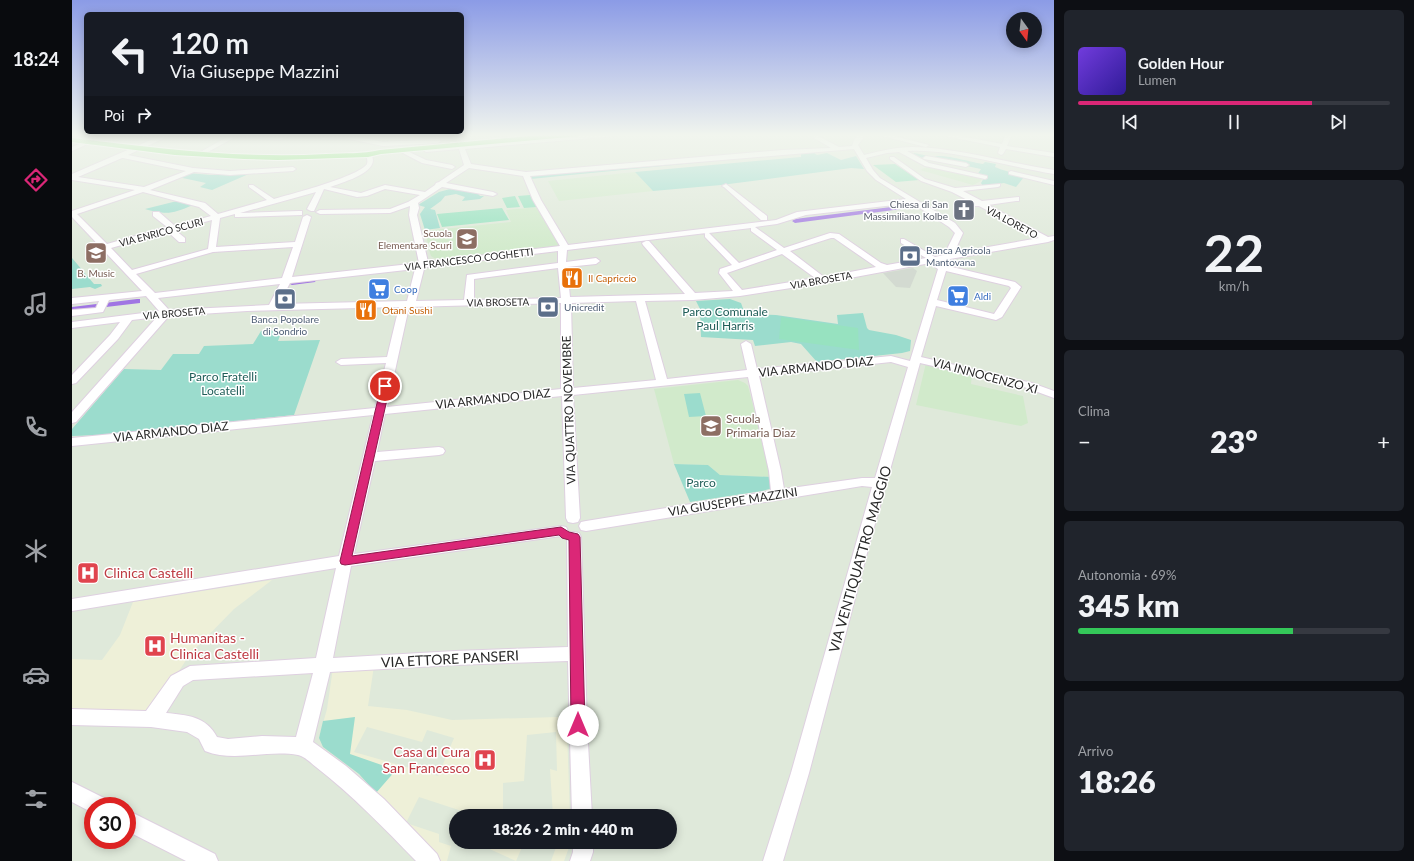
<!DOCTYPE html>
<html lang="it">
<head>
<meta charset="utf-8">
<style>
  body { margin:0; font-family:Lato,sans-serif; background:#20242c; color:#f1f3f6; height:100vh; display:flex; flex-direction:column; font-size:15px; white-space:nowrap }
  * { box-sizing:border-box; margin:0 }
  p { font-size:13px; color:#9ea1a6 }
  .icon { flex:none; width:22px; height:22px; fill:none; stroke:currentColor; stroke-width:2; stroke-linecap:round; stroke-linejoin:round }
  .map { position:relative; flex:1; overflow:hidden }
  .drawer { display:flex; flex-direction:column; gap:10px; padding:10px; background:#0d0f14; width:360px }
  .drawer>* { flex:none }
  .hud { position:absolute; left:12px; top:12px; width:380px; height:122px; border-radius:6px; box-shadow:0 2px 10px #0003; background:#171b24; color:#f1f3f6; overflow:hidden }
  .needle { width:26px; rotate:165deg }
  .controls { position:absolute; left:934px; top:12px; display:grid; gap:8px }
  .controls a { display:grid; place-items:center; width:36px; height:36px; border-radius:50%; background:#171b24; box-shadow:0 2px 10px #0003; font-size:20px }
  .speed { position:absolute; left:12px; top:797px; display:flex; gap:8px; font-size:20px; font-weight:700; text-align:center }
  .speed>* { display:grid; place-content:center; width:52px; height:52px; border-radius:50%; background:#171b24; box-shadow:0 2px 10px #0003; line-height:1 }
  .speed .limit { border:6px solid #d22; background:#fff; color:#111 }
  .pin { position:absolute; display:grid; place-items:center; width:34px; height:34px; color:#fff; margin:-17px; border:2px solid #fff; border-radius:50%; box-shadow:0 1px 4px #0007 }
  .me { position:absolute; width:44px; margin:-22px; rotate:0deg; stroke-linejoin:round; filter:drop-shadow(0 0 3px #0008) }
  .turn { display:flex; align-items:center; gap:14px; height:84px; padding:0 20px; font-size:18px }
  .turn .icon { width:52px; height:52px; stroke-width:2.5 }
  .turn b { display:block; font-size:28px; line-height:34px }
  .then { display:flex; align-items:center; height:38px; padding:0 20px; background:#0003; gap:8px; font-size:15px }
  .big { font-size:30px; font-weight:800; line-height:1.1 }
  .drawer .tile { flex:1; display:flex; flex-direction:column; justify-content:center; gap:6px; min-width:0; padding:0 14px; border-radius:6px; background:#20242c }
  .drawer .dial { align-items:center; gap:0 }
  .dial b { font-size:52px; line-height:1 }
  .song { display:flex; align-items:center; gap:12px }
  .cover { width:48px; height:48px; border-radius:6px; background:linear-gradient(135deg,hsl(260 70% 55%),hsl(250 70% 35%)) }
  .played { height:4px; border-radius:2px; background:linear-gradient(90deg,#db2777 75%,#363941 75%) }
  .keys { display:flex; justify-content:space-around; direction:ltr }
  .heat { display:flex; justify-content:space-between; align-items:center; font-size:22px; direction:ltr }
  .charge { height:6px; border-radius:3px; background:linear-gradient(90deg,#34c759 69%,#363941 0) }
  .trip { position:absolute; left:377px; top:809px; width:228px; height:40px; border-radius:20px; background:#171b24; box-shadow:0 2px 10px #0003; font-weight:800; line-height:40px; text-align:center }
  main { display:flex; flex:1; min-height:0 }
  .tab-bar { display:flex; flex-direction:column; width:72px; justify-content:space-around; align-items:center; background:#090b0e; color:#9ea1a6 }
  .tab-bar .icon { width:28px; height:28px }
  .tab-bar .on { color:#db2777 }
  .tab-bar b { font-size:18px; color:#f1f3f6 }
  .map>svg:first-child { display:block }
  .education { fill:#d1eacb }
  .medical { fill:#eef0d8; fill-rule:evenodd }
  .green { fill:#9bdccd }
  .pitch { fill:#97e2c0 }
  .plaza { fill:#d3dad1 }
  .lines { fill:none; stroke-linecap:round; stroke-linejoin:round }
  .canal { fill:#a075e3; fill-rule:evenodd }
  .minor-casing { stroke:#ded0e0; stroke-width:2 }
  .major-casing { stroke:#fff; stroke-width:2 }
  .minor { fill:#fff; fill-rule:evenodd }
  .major { fill:#73e464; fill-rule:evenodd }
  .route { fill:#db2777; stroke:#8e194d }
  .labels { text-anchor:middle; stroke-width:3; stroke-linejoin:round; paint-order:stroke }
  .far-worship-label { font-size:10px; fill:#5b616d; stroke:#fff; text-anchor:end }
  .far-street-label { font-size:10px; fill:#282828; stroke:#fff }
  .far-education-label { font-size:10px; fill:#785e54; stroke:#fff; text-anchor:end }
  .far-service-label { font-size:10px; fill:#4e5e75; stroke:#fff; text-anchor:start }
  .far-food-label { font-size:10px; fill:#c56008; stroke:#fff; text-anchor:start }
  .far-shop-label { font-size:10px; fill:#366cbe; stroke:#fff; text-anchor:start }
  .park-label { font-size:12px; fill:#1f5d58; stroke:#fff }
  .street-label { font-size:12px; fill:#282828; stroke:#fff }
  .education-label { font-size:12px; fill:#785e54; stroke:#fff; text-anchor:start }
  .near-street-label { font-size:14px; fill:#282828; stroke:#fff }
  .near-health-label { font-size:14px; fill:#be3a42; stroke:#fff; text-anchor:start }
</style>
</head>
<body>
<main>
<nav class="tab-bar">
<b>18:24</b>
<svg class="icon on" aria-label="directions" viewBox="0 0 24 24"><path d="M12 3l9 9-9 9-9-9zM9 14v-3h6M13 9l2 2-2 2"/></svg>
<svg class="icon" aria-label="music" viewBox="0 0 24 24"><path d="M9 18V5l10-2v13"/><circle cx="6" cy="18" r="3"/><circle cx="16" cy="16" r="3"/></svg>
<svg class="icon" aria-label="phone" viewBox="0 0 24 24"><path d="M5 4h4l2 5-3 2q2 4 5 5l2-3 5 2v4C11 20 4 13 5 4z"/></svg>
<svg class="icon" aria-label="climate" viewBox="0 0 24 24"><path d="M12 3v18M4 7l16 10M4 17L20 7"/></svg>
<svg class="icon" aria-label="car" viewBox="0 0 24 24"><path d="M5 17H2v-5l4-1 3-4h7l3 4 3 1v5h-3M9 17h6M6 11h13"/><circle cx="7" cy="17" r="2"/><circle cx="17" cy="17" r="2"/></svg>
<svg class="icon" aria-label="filters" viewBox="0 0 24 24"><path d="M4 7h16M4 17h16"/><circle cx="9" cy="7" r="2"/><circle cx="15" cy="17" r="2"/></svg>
</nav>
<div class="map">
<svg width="982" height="861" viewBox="0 0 982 861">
  <rect width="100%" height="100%" fill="#dfe9da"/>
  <!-- education -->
  <path class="education" d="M857,166L910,178L909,181L901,185L848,170Z
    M563,172L581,191L487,201L476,181Z
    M467,207L489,244L487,246L372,259L362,258L359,256L357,250L362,248L360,243H356L352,231L439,222L434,210Z
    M854,363L900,373L899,384L951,396L956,423L949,426L844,405Z
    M666,380L673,383L676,386L700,477L648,475L636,465L602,464L582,389Z"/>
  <!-- medical -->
  <path class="medical" d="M200,580L162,609L118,654L79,714L0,711V659L30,660L48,635L61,602Z
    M302,666L296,706L335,710L380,720L486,717V729L495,730L498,816H481L478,769L485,771L484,732L455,735L452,781L431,783V815L456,814L455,816H405L347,797L334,823L367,834V842L379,846L375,861H368L329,821L287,774L251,747L247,738L255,709L261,668ZM295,727L350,742L355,730L382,738L366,776L282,752Z
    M402,842H448L451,845L444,861Z
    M486,842H499L492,861H479Z"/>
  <!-- green -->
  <path class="green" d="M712,152H741L745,155L755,153L769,160L784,156L792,169L779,168L649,185L581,191L563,172L729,157V154L726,153L488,176L459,179L458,177L461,175Z
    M842,153L862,157C870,153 901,163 911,164L913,162L924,164L923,167C932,171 943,173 952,177L944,187L932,183L911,186L909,183L912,178L905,175L909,169L856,158L852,159L841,154Z
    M116,173L139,175L179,173L140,190L128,187L134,183L106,177Z
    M378,189C387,190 402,188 408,196H412L408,199L390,201L393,197L384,194L373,196L369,201L358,209L363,210L368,228L353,230L348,214L353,207L346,205L367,192Z
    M105,201L121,205C100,214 95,215 73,209Z
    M0,258L22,284H29L30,286L23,289L18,287L0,289Z
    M658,299L669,303L673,314L704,315L766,324L765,315L791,313L795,328L797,330L824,335L839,340L838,351L830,353L745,362L729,344L719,342L683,346L681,340L629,337L628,309L624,301Z
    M210,330L206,341L248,340L222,415L28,435L0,436V429L52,369L89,370L101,354H127L132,346L181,344L189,331Z
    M628,393L634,416L617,417L612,394Z
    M602,464L636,465L648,475L700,477L701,488L690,491L618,502Z
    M283,717L278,754L324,770L304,793L287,774L251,747L247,738L251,721Z"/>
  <!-- pitch -->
  <path class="pitch" d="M823,164L847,180L824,182L801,165Z
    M458,195L465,207L452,208L446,196Z
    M443,196L448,207L435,208L430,198Z
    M430,208L437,220L370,227L365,214Z
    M709,317L786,328L787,350L707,339Z"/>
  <!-- plaza -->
  <path class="plaza" d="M841,268L845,271L838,288L824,287L811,273Z"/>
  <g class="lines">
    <!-- canal -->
    <path class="canal" d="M835,205L837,206V208L723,223L720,221L723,219Z
      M240,278L244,280L243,282L220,285L216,283L220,281Z
      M65,299H68V303L0,311V307Z"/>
    <!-- minor casing -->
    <g class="minor-casing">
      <path id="minor" d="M53,134L88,136L92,134H101L56,155L121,168L158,171L221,167L224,169L221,171L158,175L122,172L78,190L133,203L146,214L195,200L177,187V185H181L202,199C219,194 286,177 295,164C296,161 295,158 294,155L297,153L299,154C310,172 271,182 258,187L289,193L313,185L353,192L363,185L364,183L367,182L392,165L387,149L354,152L351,150L352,149L518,134H546L543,136L393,149L399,164L454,172L710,150L759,148L742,138V136H746L767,147L780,146L782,140L787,134H794L786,145L792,155C808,151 824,147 840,147C888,148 935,163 982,170V174C937,167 879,148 835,151L857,163L915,176V178L913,179L853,166L827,152L815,153L794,158L801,170L808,178L883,223L891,233L882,253L967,238L907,206H903V204L880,192L849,181L818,159V157H822L853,179L883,188L928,184V186L926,187L891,191L910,201L947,197V201H944L916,205L976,237L982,236V240L976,242L878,259L876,266L943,282L949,287L930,317L924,320L864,306L849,357L960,383L982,391V398L952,387L848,363L799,538L737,773L711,861H691L719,773L800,487L790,486L748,493L514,531L509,530L507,526L509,522L514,521L699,491L697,471L676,377L501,395L508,518L506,522L501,523L496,522L494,518L490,396L313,414L305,452L367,447L371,448L373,451L371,454L367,455L303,461L282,554L489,526L494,527L496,531L494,535L489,536L279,566L261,658L383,651L496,647L495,537L497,533L502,532L507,533L509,537L515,725L520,816H500L496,661L383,665L258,672L241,742L274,766L312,799L365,854L368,861H344C312,828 280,795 244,767C239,763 232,756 226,755C195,749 163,763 133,751L127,739L115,732L79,727L0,725V709L74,711L99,676L118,666L244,658L264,568L0,611V599L267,556L301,415L0,446V438L303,408L314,363L269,365L264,362L269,359L315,357L327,307L175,311L97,316L4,422L0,423V412L85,317L60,320L46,339L4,383L0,384V375L38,335L48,322L0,328V322L87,311L74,296L37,300L31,312L0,316V310L24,308L27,301L0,304V298L70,291L0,217V211L63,190L0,180V174L81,139ZM782,149L795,171L804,180L834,199L725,212L704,220L496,245L469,200L458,176ZM50,158H51L114,171L72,187L6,177ZM397,168L451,176L461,200L488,246L356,262L345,215L347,208L346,203L370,187L421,196L425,194L421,192L374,183ZM252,189L285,197L295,196L313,189L348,195L336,202L318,209L248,210L244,212L248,214L318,213L338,206L337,215L347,263L220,277L239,217L235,215L231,217L223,242L144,247L148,218L163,214V217H166L230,215V211H227L168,213L244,192L235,209L239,211H242ZM71,192L127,207L139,216L103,226L87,212H81V216L95,227L35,244L5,214ZM840,203L877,227L883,233L872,255L863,257L832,239H829V243L854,258L815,265L809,263L767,234L758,233L712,248L683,227L705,224L734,215ZM140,220L136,249L60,270L39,248L96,232L107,242H113V238L103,230ZM679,228V231L705,250L667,263L637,233ZM633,233V237L660,265L648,269L647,273L661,291L623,293L577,241H574L570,243L571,245L613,294L498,297L495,267L524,264L528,261L524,258L494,262L495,250L634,233ZM759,238H762L804,267L752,277L718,251ZM221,247L210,278L83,293L64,274L141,252ZM486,251V263L395,275L392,300L344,301L352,269L354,267ZM710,254L743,278L670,290L655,273ZM869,261L868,264H862L861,266L866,269L838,361L819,356L685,369L679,344L674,341L669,344L675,370L595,379L573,301L621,300L668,296L751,283ZM486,268L489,298L402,300V279ZM343,269L335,301L207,304L218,283ZM874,271L937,286L939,288L922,314L865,300ZM208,284L197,305L97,310L86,298ZM564,301L584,380L501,388L499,303ZM489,303V389L315,407L337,307ZM819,362L836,367L803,478H790L712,489L709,471L687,376ZM241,673L224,737L190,736L156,739L145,737C134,716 115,715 94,713L111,686L121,680Z
        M154,134L207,136L211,134H220L208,140L165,136L134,153H130V151L157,136Z
        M273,134L311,142L366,139L369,141L366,143L311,146L272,138L250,139L247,137L250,135Z
        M802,134H814L857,145L854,147Z
        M863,134H878L930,144L934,134H940L935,146L982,153V157L934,149L931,154L929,155L926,153L928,147Z
        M972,134H982V137L973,135Z
        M15,141L20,142L0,151V147Z
        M329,150H333L354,160L380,165L383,167L380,169L350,163L329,152Z
        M854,156L894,163L897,165L894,167L852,159L851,158Z
        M939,171L982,181V185L937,174V172Z
        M654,184L695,216V220H689L652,187L650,186Z
        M0,782L34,799L37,806H21V813L0,802Z
        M55,810L143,854L146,861H114L55,831Z
        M501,842H521V852L518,861H498L501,852Z"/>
    </g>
    <!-- major casing -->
    <g class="major-casing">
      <path id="major" d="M478,134H511L507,136L309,154L296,157L206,160L172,159L103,155L0,142V138C84,148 169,159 254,154C272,153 291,154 308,150Z"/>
    </g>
    <!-- minor -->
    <use href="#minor" class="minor"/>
    <!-- major -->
    <use href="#major" class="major"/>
  </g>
  <!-- sky -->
  <linearGradient id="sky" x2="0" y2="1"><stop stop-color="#8b9be6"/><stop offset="0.53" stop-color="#f1f5ee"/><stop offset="1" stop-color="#f1f5ee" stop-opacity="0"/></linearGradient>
  <rect width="982" height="255" fill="url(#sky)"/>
  <!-- route -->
  <path class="route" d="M313,383L318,386L280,556L489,527L497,532L506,534L508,537L513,725L511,729L506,731L501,729L499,725L497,540L490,538L487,535L273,565L269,564L268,561L309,386Z"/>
  <!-- icons -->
  <defs>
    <g id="church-square" transform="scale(1.15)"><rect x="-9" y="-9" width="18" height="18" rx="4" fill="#6b7280" stroke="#fff"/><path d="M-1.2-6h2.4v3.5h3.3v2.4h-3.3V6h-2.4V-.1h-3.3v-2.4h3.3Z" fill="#fff"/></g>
    <g id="school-square" transform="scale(1.15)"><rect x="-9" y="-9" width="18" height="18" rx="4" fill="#8d6e63" stroke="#fff"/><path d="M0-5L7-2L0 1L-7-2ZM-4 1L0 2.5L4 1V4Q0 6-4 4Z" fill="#fff"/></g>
    <g id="bank-square" transform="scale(1.15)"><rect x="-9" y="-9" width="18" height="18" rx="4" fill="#5c6f8a" stroke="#fff"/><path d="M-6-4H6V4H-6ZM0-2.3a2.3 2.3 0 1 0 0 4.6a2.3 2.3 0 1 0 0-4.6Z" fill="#fff"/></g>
    <g id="restaurant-square" transform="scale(1.15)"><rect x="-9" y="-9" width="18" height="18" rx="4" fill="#e8710a" stroke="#fff"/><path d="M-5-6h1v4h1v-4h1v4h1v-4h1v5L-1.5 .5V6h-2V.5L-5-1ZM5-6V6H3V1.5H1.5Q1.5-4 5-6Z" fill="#fff"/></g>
    <g id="supermarket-square" transform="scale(1.15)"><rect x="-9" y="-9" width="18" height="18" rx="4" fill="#3f7fe0" stroke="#fff"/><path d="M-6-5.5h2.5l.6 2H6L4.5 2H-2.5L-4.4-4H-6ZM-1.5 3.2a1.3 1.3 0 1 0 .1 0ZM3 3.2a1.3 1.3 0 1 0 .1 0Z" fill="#fff"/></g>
    <g id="hospital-square" transform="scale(1.15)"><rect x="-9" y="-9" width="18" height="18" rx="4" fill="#e0444e" stroke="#fff"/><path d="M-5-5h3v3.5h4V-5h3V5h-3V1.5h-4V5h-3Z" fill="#fff"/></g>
  </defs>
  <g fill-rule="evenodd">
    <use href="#church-square" x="892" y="210"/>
    <use href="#school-square" x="395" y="239"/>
    <use href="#school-square" x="24" y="253"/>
    <use href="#bank-square" x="838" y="256"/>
    <use href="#restaurant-square" x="500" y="278"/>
    <use href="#supermarket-square" x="307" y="289"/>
    <use href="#supermarket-square" x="886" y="296"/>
    <use href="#bank-square" x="213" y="299"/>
    <use href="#bank-square" x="476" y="307"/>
    <use href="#restaurant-square" x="294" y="310"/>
    <use href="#school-square" x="639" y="426"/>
    <use href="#hospital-square" x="16" y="573"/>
    <use href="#hospital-square" x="83" y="646"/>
    <use href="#hospital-square" x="413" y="760"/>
  </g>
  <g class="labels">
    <!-- far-worship labels -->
    <g class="far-worship-label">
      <text x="876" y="208">Chiesa di San<tspan x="876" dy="12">Massimiliano Kolbe</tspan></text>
    </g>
    <!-- far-street labels -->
    <g class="far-street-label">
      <text transform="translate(940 222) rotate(28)" y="4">VIA LORETO</text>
      <text transform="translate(89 232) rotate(-15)" y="4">VIA ENRICO SCURI</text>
      <text transform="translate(397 259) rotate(-7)" y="4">VIA FRANCESCO COGHETTI</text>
      <text transform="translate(749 280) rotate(-10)" y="4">VIA BROSETA</text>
      <text transform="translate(426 302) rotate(-1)" y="4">VIA BROSETA</text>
      <text transform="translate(102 313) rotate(-5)" y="4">VIA BROSETA</text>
    </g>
    <!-- far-education labels -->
    <g class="far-education-label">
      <text x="380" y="237">Scuola<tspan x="380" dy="12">Elementare Scuri</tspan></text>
      <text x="24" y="277" text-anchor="middle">B. Music</text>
    </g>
    <!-- far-service labels -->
    <g class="far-service-label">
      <text x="854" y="254">Banca Agricola<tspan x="854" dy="12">Mantovana</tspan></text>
      <text x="492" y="311">Unicredit</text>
      <text x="213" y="323" text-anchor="middle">Banca Popolare<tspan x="213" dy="12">di Sondrio</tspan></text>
    </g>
    <!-- far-food labels -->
    <g class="far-food-label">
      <text x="516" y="282">Il Capriccio</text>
      <text x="310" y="314">Otani Sushi</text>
    </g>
    <!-- far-shop labels -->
    <g class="far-shop-label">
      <text x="322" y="293">Coop</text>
      <text x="902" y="300">Aldi</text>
    </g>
    <!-- park labels -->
    <g class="park-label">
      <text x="653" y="316">Parco Comunale<tspan x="653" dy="14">Paul Harris</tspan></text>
      <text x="151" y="381">Parco Fratelli<tspan x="151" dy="14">Locatelli</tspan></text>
      <text x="629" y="487">Parco</text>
    </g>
    <!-- street labels -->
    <g class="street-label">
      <text transform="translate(744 367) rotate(-6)" y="4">VIA ARMANDO DIAZ</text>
      <text transform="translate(913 376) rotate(15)" y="4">VIA INNOCENZO XI</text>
      <text transform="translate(421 399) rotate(-6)" y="4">VIA ARMANDO DIAZ</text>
      <text transform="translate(497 410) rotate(-92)" y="4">VIA QUATTRO NOVEMBRE</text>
      <text transform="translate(99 432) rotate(-6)" y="4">VIA ARMANDO DIAZ</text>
      <text transform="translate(661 502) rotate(-9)" y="4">VIA GIUSEPPE MAZZINI</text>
    </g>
    <!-- education labels -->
    <g class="education-label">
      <text x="654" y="423">Scuola<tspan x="654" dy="14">Primaria Diaz</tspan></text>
    </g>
    <!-- near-street labels -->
    <g class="near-street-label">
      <text transform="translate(788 559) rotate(-74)" y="5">VIA VENTIQUATTRO MAGGIO</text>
      <text transform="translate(378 659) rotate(-3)" y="5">VIA ETTORE PANSERI</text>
    </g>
    <!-- near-health labels -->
    <g class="near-health-label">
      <text x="32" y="578">Clinica Castelli</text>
      <text x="98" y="643">Humanitas -<tspan x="98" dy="16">Clinica Castelli</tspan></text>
      <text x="398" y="757" text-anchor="end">Casa di Cura<tspan x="398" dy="16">San Francesco</tspan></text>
    </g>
  </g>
</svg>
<div class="controls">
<a><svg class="needle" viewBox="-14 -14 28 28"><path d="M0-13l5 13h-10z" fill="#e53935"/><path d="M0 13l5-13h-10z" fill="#9ea1a6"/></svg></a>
</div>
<div class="speed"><div class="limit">30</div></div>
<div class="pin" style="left:313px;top:386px;background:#d93025"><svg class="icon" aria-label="arrive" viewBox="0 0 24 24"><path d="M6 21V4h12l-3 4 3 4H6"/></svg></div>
<svg class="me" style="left:506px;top:725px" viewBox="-20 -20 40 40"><circle r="19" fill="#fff"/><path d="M0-13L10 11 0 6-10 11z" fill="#db2777"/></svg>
<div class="trip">18:26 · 2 min · 440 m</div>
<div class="hud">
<div class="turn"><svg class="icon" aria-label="left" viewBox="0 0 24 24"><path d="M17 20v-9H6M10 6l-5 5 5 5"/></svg><div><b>120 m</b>Via Giuseppe Mazzini</div></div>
<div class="then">Poi<svg class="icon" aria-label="right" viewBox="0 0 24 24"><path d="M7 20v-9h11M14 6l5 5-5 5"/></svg></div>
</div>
</div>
<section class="drawer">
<div class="tile">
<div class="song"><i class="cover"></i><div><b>Golden Hour</b><p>Lumen</p></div></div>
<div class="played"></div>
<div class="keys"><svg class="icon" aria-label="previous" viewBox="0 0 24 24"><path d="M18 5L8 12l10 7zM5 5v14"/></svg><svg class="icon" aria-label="pause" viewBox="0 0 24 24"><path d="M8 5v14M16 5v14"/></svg><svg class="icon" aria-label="next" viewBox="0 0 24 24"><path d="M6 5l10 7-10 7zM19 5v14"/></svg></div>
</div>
<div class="tile dial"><b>22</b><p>km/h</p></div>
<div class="tile"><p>Clima</p>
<div class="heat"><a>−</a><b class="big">23°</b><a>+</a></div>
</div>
<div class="tile"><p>Autonomia · 69%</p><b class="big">345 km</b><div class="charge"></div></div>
<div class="tile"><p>Arrivo</p><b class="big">18:26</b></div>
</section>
</main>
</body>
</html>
